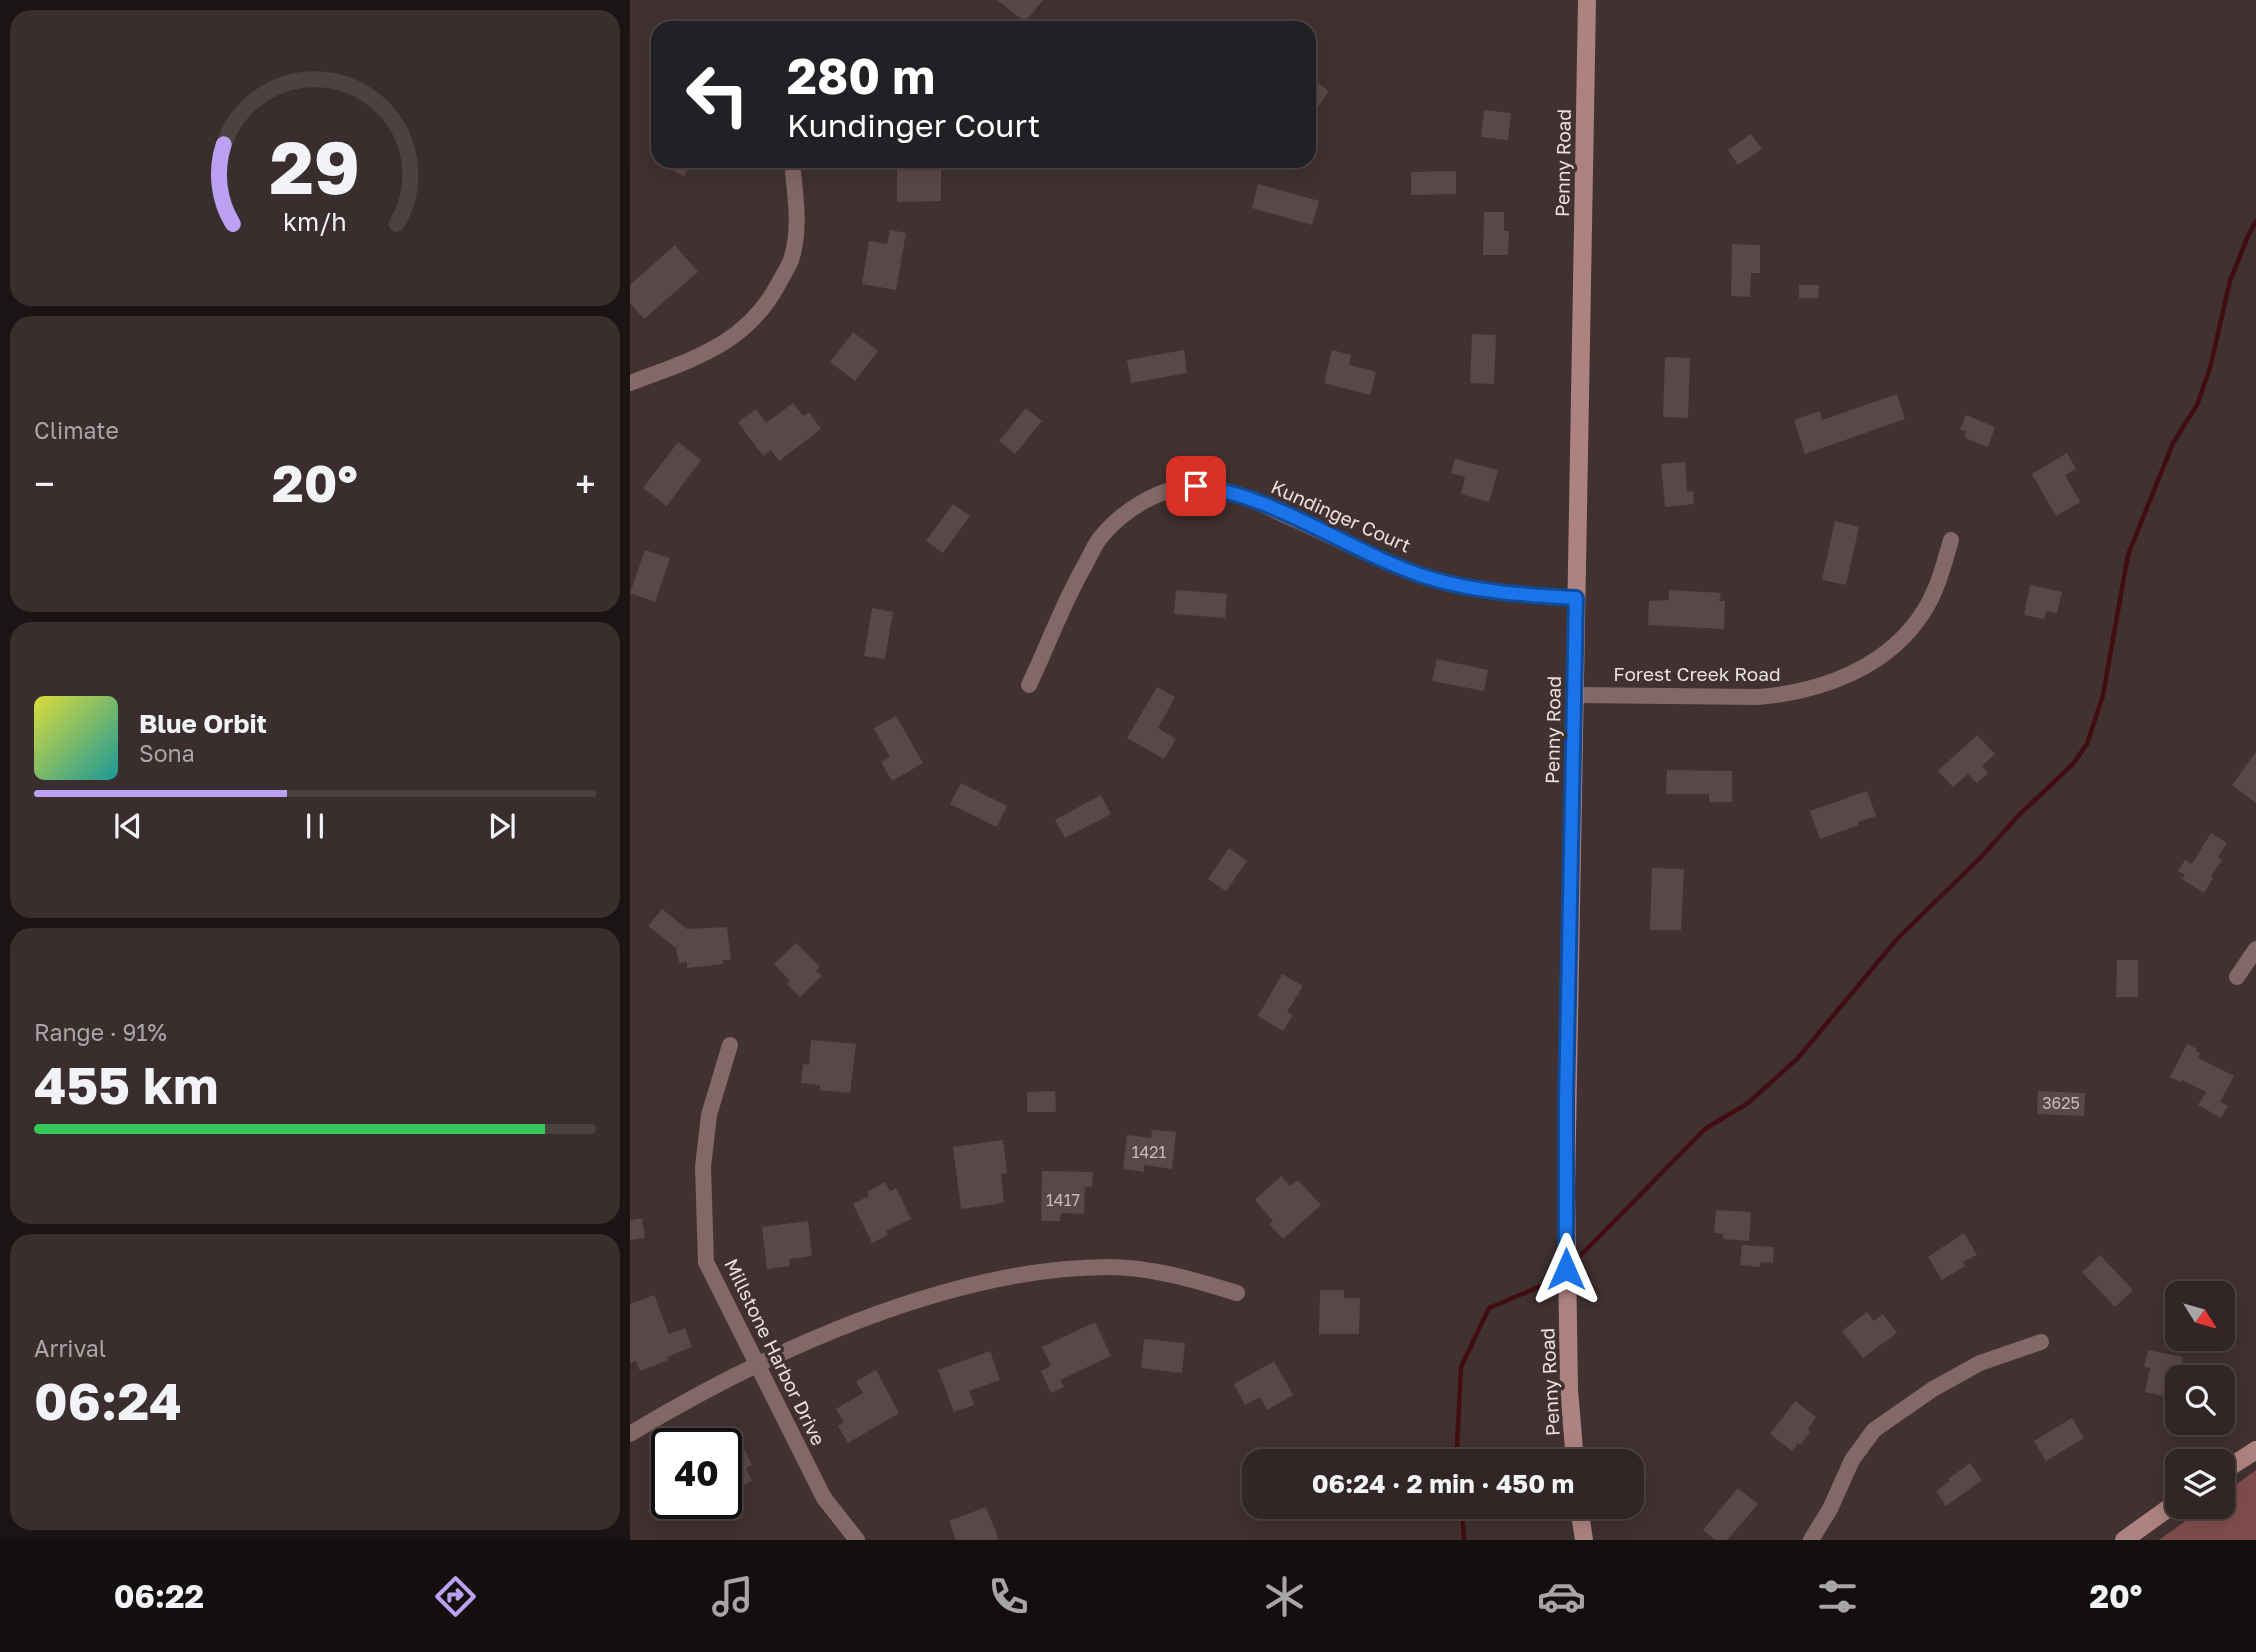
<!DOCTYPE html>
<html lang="en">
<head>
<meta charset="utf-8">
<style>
  body { margin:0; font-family:"Golos Text",sans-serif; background:#392d2d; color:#f1f3f6; height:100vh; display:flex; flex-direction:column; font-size:26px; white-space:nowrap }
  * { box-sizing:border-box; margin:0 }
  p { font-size:23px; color:#a8a5a7 }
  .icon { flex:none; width:38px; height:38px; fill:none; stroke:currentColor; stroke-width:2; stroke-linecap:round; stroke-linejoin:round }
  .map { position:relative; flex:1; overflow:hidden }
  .side { display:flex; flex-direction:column; gap:10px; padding:10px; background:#1b1414; width:630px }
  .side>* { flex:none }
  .hud { position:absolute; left:21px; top:21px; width:665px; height:147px; border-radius:21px; box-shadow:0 7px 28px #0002,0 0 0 2px #4c4242; background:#202124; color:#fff; overflow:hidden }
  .needle { width:46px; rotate:127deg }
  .tools { position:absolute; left:1535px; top:1281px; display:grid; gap:14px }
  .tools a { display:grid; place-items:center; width:70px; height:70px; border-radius:14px; background:#312525; box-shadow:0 7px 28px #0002,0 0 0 2px #4c4242; font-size:35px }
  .speed { position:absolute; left:21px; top:1428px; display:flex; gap:14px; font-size:35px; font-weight:700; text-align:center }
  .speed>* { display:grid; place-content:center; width:91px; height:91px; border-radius:50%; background:#312525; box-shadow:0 7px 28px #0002,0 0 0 2px #4c4242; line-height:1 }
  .speed .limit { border:4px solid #111; border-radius:10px; background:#fff; color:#111 }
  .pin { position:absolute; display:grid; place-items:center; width:60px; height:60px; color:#fff; margin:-30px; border-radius:14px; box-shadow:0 4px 10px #0006 }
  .me { position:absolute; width:77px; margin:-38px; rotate:0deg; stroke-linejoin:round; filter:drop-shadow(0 0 5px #0008) }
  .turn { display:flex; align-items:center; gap:24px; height:147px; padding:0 21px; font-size:32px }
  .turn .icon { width:91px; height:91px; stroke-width:2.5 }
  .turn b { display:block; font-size:49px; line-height:60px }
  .big { font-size:52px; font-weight:700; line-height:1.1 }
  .side .widget { flex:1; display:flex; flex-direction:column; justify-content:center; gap:10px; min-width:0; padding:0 24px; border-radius:21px; background:#392d2d }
  .side .dial { align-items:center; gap:0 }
  .dial svg { height:182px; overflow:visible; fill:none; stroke:#4c4242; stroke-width:7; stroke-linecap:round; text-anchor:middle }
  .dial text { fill:#f1f3f6; stroke:none }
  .song { display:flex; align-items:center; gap:21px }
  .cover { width:84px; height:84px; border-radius:10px; background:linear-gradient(135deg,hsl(60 70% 55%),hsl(180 70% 35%)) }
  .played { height:7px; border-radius:4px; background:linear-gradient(90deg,#bca0f2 45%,#4c4242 45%) }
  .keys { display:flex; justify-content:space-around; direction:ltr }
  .heat { display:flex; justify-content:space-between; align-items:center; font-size:38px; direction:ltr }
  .charge { height:10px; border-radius:5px; background:linear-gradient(90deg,#34c759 91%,#4c4242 0) }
  .trip { position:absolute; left:612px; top:1449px; width:402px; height:70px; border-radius:21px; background:#312525; box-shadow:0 7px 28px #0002,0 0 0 2px #4c4242; font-weight:700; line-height:70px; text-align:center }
  .menu { display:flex; height:112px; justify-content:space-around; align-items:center; background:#140f0f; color:#a8a5a7 }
  .menu .icon { width:49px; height:49px }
  .menu .active { color:#bca0f2 }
  .menu b { font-size:32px; color:#f1f3f6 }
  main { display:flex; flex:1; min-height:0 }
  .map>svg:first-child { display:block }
  .green { fill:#804d4c }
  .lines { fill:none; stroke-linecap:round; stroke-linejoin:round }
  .stream { stroke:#400e11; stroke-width:4.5 }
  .building { fill:#594847 }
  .street { stroke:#836867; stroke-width:16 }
  .secondary { stroke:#ad8381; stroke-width:18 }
  .route-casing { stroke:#114b97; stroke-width:18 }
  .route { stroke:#1a73e8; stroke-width:12 }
  .labels { text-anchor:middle; stroke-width:7; stroke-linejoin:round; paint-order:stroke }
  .number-label { font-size:16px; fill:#c6baba }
  .street-label { font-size:19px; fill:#ebe0e0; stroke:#413131 }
</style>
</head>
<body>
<main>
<section class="side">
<div class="widget dial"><svg viewBox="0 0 100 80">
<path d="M14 69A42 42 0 1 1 86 69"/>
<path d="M14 69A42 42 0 0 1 10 34" stroke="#bca0f2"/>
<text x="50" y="56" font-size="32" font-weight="700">29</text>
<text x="50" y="72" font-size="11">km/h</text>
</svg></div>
<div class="widget"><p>Climate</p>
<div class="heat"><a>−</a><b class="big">20°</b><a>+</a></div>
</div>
<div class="widget">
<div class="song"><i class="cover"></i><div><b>Blue Orbit</b><p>Sona</p></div></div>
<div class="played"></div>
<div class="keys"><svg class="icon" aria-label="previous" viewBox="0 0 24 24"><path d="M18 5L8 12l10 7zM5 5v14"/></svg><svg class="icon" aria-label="pause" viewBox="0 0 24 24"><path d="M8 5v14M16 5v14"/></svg><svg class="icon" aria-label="next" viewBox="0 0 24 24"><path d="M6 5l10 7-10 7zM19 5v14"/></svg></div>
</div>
<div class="widget"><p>Range · 91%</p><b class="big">455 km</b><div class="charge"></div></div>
<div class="widget"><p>Arrival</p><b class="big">06:24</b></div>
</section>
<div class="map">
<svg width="1626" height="1540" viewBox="0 0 1626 1540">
  <rect width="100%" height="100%" fill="#413131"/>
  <!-- green -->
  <path class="green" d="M1626,1470V1540H1529L1575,1507H1592L1593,1494Z"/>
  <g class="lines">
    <!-- stream -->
    <path class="stream" d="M949,1257L1075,1129L1118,1103L1168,1058L1267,939L1353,855L1387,817L1443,764L1457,744L1473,695L1498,555L1543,443L1567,405L1580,368L1600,281L1618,236L1626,221
      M828,1461L827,1446L831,1367L859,1308L923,1281
      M832,1507L834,1540"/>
  </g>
  <!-- building -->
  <path class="building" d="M367,0H413L395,22Z
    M679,77L699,91L679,120Z
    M854,110L881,113L878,140L851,137Z
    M1121,134L1132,149L1108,165L1098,150Z
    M24,161H62L54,176Z
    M267,161H311V201L267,202Z
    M826,171V194L781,195V172Z
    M628,184L689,201L682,225L622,208Z
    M854,212H874V231H879L878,255H853Z
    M260,230L276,233L266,290L232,284L239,241L257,244Z
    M1102,244L1130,245V273H1121L1120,297L1101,296Z
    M45,245L68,272L14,319L0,303V285Z
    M1169,285H1189L1188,298H1169Z
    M223,332L248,351L225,381L200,362Z
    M842,334L866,335L864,384L840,383Z
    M554,350L557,373L501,383L497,360Z
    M702,350L721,355L719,365L746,372L740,395L694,383Z
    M1035,357L1060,358L1058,418L1033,417Z
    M1267,394L1275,419L1175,454L1164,420L1190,411L1192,420Z
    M163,403L173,416L179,412L191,429L149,461L141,450L133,456L108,422L126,409L136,423Z
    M396,408L412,421L385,454L369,441Z
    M1336,415L1365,427L1358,447L1335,438L1336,431L1330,430Z
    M48,442L71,460L37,506L13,488Z
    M1437,453L1446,469L1435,475L1450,502L1426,516L1402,474Z
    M825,459L868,470L859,502L831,494L835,477L821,473Z
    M1055,462L1057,492L1063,491L1064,504L1035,507L1031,464Z
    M323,504L340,516L313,553L296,541Z
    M1205,521L1229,527L1216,585L1192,580Z
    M15,550L40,558L25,602L0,593Z
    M1400,585L1432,592L1427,613L1416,611L1414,619L1394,615Z
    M546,590L597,594L595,618L544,614Z
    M1039,590L1091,593L1089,601H1095L1094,629L1018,625L1019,601L1039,600Z
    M242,608L263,612L255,659L234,656Z
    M807,659L858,670L854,691L802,681Z
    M527,687L545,697L528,728L546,739L534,759L497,738Z
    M266,716L293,763L262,781L251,762L260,757L244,728Z
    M1347,735L1365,754L1352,766L1358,773L1347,783L1338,774L1323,787L1308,771Z
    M1626,752V803L1602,785Z
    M1037,770L1102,771V802H1079V794H1036Z
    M331,783L377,806L367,827L320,804Z
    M1237,791L1246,816L1228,822L1229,825L1190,839L1180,811Z
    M471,795L481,814L435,838L425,820Z
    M1581,833L1597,843L1588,857L1592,860L1581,876L1583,878L1574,893L1552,879L1555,875L1548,871L1555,860L1562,864Z
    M599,848L617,861L596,891L578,879Z
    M1022,868L1054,869L1051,930H1020Z
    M32,909L57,929L97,927L101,960H93V964L57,968V962L49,963L46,948L18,926Z
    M166,943L190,967L186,971L192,976L170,997L157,984L160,981L144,964Z
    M1487,960H1508V997H1486Z
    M652,974L673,986L657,1012L663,1015L653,1031L628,1016Z
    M181,1040L226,1044L220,1093L190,1090V1085L171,1083L173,1064L179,1065Z
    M1557,1044L1567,1049L1566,1051L1570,1053L1568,1058L1604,1076L1590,1102L1598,1106L1591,1118L1568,1105L1576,1092L1552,1080L1551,1082L1540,1077Z
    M425,1091L426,1112H397V1092Z
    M1408,1091L1455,1093L1454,1116L1407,1114Z
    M522,1130L546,1132L542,1169L514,1165V1172L493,1169L497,1135L521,1138Z
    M373,1140L377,1173L371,1174L374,1203L331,1209L323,1147Z
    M412,1171L463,1172L462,1187H455L454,1214L431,1213L430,1221H411Z
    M651,1176L660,1186L668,1180L691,1205L653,1239L639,1224L643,1221L625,1200Z
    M255,1182L260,1191L266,1188L281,1219L256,1231L258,1235L242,1243L223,1204L239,1196L237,1192Z
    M1086,1210L1121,1212L1119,1241L1093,1239V1234L1084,1233Z
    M12,1218L15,1238L0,1240V1220Z
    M178,1221L182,1256L159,1259L160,1266L137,1269L132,1227Z
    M1334,1233L1347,1255L1333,1262L1335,1266L1312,1280L1298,1257Z
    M1112,1245L1144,1247L1143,1263L1131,1262L1130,1267L1110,1265Z
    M1470,1255L1503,1290L1485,1307L1452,1272Z
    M690,1290H714V1298H730L729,1334H689Z
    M24,1295L39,1334L55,1328L62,1347L37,1357L38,1360L10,1371L6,1361L0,1363V1304Z
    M1237,1312L1244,1321L1253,1314L1267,1333L1233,1358L1212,1331Z
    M465,1322L481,1356L430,1380L434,1387L421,1393L411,1371L421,1366L412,1347Z
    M514,1339L555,1343L552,1373L511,1368Z
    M1518,1350L1553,1357L1551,1369L1555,1373L1547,1377V1399L1515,1392L1520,1368L1514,1367Z
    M360,1351L370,1380L339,1391L344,1405L324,1412L308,1370Z
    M644,1361L663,1395L637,1410L630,1397L615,1405L604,1384Z
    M246,1370L269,1413L218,1443L208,1426L214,1422L206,1409L233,1393L226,1381Z
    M1165,1401L1186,1417L1180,1426L1178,1430L1180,1432L1170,1445L1168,1443L1162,1451L1140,1434Z
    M1442,1418L1454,1438L1416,1461L1404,1441Z
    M107,1434L122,1465L116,1468L122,1481L96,1493V1439Z
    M1340,1463L1352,1480L1316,1506L1306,1491L1320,1481L1318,1479Z
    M1108,1488L1128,1504L1097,1540H1085L1073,1530Z
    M356,1507L369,1540H326L319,1521Z"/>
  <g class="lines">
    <!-- street -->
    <path class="street" d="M0,383C63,359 117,345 150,281C154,273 160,265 162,257C170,229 166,200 163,172
      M399,685C418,645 433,603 455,565C460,556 464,545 471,537C493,510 531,486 567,486C599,487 629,503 657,516C702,536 747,560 793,576C842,592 895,595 946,598
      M945,695L1128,697C1192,692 1259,667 1294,611C1308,589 1314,564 1321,540
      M1607,977L1626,949
      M100,1045L79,1115L73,1167L76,1262L194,1498L227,1540
      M0,1434C134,1353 318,1268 477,1267C522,1267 565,1280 607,1293
      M1181,1540L1200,1509L1222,1460L1244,1430L1303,1389L1350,1363L1411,1342"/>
    <!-- secondary -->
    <path class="secondary" d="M945,1461L939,1390L936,1190L957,0
      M1592,1472L1626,1450
      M949,1507L954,1540
      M1494,1540L1547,1502"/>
  </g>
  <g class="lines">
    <!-- route casing -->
    <g class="route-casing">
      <path id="route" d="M566,486C645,495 718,551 793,576C842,592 894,595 946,598L936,1101V1269"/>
    </g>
    <!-- route -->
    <use href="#route" class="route"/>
  </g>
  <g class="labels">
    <!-- number labels -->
    <g class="number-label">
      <text x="1431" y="1109">3625</text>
      <text x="519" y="1158">1421</text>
      <text x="433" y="1206">1417</text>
    </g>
    <!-- street labels -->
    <g class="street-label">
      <text transform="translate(933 163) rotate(-89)" y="7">Penny Road</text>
      <text transform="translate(711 516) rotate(24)" y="7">Kundinger Court</text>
      <text x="1067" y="681">Forest Creek Road</text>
      <text transform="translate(923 730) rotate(-89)" y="7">Penny Road</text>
      <text transform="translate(145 1352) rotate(64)" y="7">Millstone Harbor Drive</text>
      <text transform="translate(920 1382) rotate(-93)" y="7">Penny Road</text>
    </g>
  </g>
</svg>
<div class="tools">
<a><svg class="needle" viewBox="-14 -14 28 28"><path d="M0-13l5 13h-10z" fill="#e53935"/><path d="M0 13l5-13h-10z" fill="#a8a5a7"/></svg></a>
<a><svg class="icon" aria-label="search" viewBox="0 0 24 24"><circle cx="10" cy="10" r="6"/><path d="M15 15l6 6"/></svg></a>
<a><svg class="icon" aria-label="layers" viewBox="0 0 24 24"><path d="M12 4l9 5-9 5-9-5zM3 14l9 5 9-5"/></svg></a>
</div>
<div class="speed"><div class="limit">40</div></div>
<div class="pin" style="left:566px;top:486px;background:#d93025"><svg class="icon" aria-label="arrive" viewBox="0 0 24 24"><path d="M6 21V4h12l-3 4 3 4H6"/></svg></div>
<svg class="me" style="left:936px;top:1269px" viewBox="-20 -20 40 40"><path d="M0-17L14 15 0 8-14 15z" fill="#1a73e8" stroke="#fff" stroke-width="4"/></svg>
<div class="trip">06:24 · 2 min · 450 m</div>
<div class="hud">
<div class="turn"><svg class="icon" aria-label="left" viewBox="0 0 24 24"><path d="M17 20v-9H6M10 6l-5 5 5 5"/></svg><div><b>280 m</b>Kundinger Court</div></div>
</div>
</div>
</main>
<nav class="menu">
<b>06:22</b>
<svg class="icon active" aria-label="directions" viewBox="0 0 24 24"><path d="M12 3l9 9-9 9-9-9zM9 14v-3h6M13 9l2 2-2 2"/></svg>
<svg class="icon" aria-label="music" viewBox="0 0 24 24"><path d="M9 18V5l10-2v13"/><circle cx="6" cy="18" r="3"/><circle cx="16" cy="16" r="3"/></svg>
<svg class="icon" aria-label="phone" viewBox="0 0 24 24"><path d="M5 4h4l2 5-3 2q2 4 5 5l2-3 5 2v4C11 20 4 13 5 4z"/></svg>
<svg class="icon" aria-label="climate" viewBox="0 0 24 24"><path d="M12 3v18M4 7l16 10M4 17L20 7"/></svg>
<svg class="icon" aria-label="car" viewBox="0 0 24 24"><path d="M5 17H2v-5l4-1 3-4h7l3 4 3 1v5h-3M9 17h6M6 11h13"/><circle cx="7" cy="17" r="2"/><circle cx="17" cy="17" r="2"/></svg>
<svg class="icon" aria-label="filters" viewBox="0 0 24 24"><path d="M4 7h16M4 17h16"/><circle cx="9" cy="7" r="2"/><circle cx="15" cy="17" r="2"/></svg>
<b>20°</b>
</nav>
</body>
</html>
